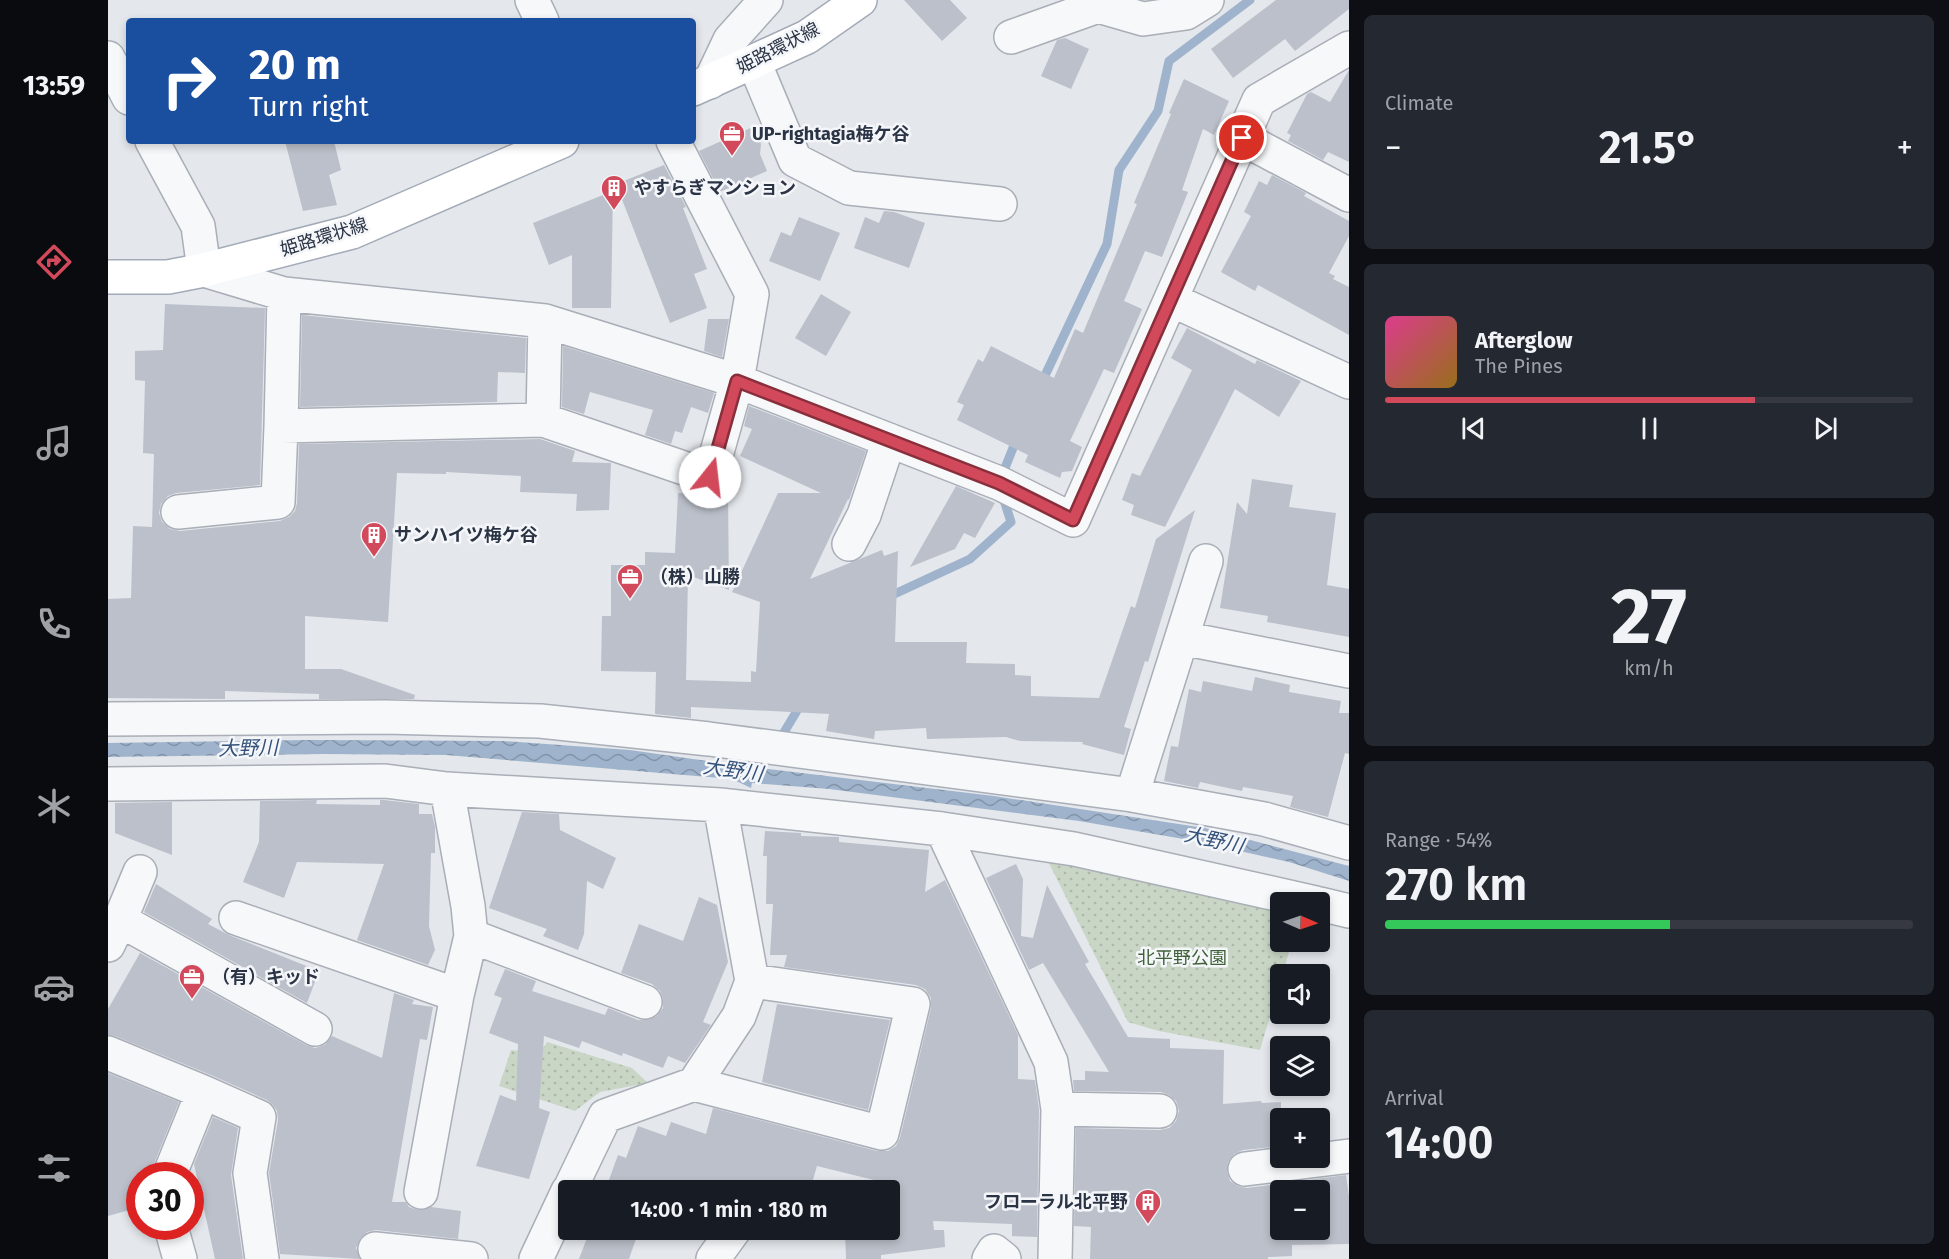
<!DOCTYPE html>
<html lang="en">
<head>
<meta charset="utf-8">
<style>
  body { margin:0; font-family:"Fira Sans","Noto Sans JP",sans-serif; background:#242831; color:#f1f3f6; height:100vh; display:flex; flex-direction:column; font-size:22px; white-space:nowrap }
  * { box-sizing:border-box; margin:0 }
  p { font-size:20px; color:#9ea1a6 }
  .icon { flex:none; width:33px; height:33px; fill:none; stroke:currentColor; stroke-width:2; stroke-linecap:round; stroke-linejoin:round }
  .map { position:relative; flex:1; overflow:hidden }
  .side { display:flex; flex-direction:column; gap:15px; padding:15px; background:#0d0f14; width:600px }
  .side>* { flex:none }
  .banner { position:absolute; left:18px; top:18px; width:570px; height:126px; border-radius:6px; box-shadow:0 3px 9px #0003; background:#1a4fa0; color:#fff; overflow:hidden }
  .needle { width:39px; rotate:92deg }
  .controls { position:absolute; left:1162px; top:892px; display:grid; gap:12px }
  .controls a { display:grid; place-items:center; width:60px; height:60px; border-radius:6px; background:#171b24; box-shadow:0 3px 9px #0003; font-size:30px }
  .speed { position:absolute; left:18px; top:1162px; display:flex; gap:12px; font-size:30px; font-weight:700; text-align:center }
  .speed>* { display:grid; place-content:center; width:78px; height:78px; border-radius:50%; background:#171b24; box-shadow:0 3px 9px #0003; line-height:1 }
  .speed .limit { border:9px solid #d22; background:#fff; color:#111 }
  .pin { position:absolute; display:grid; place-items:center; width:51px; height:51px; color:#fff; margin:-26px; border:3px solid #fff; border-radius:50%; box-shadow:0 2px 6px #0007 }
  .me { position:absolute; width:66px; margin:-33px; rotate:16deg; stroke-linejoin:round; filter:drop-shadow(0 0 4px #0008) }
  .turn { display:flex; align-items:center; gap:21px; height:126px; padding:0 24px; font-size:27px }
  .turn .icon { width:78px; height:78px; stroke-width:2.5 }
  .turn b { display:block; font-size:42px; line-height:51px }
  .big { font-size:45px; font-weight:600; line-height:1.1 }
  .side .card { flex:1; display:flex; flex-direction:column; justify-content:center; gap:9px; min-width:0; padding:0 21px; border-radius:9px; background:#242831 }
  .side .dial { align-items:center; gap:0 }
  .dial b { font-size:78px; line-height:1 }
  .song { display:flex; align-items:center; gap:18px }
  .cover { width:72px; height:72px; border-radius:9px; background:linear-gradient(135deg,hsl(330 70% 55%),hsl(40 70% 35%)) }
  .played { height:6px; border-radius:3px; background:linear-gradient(90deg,#d1495b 70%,#363941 70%) }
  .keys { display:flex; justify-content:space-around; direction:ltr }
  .heat { display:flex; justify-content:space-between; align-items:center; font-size:33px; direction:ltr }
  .charge { height:9px; border-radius:4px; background:linear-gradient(90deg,#34c759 54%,#363941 0) }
  .trip { position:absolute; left:450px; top:1180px; width:342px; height:60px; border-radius:6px; background:#171b24; box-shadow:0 3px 9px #0003; font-weight:600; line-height:60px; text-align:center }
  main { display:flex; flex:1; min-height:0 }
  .menu { display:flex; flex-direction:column; width:108px; justify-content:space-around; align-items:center; background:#090b0e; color:#9ea1a6 }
  .menu .icon { width:42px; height:42px }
  .menu .selected { color:#d1495b }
  .menu b { font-size:27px; color:#f1f3f6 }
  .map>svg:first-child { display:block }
  .grass { fill:url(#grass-dots) }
  .water { fill:url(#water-waves) }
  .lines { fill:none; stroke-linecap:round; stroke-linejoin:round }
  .stream { stroke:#9fb4cc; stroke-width:9 }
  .building { fill:#bbc0ca; fill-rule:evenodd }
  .minor-casing { stroke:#a9aeb7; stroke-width:36 }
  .major-casing { stroke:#a3abb8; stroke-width:36 }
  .minor { stroke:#f7f8fa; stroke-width:33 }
  .major { stroke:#fff; stroke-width:33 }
  .route-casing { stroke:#882f3b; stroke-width:15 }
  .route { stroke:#d1495b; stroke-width:10 }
  .labels { text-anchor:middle; stroke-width:5; stroke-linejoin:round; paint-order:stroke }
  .street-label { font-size:18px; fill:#2b3445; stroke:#f4f6f9 }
  .poi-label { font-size:18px; font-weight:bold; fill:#2b3445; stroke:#f4f6f9; text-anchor:start }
  .park-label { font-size:18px; fill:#3f6138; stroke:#f4f6f9 }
  .water-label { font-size:20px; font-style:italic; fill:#34527a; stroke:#f4f6f9 }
</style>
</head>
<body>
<main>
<nav class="menu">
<b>13:59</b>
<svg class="icon selected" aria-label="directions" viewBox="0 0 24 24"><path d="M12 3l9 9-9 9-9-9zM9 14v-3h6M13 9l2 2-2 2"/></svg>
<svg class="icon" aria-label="music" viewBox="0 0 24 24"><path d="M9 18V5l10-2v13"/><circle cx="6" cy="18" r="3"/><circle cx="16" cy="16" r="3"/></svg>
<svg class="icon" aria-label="phone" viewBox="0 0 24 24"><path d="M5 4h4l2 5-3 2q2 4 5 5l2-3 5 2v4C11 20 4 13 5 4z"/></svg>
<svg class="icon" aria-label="climate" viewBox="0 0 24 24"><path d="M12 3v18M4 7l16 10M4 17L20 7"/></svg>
<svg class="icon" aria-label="car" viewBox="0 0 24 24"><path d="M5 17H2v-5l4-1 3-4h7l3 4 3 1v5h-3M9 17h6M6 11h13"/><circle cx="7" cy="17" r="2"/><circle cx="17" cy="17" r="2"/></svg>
<svg class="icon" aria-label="filters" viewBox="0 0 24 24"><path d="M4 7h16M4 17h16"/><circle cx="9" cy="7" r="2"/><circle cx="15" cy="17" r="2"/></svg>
</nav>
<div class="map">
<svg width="1241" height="1259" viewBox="0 0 1241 1259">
  <defs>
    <pattern id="grass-dots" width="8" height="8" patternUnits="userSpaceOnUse" patternTransform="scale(1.5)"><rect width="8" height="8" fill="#c9d6c5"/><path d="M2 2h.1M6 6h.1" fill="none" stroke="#adb8ab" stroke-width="1.8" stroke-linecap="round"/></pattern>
    <pattern id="water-waves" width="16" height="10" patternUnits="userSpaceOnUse" patternTransform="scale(1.5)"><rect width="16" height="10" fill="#9fb4cc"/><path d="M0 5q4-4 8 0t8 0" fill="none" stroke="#8293a7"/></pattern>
  </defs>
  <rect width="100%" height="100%" fill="#e4e7ec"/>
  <!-- grass -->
  <path class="grass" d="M936,853L1173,903V942H1184L1152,1050L1051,1031L1020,1022Z
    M439,1042L524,1068L540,1083L492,1092L467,1111L391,1086L403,1050L432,1053Z"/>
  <!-- water -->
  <path class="water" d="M203,740L396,741L522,750L620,764L643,762L644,767L886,796L1097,828L1241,866V881L1181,862L1087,841L971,821L721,789L644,783L643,788L624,779L338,755L216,754L0,757V743Z"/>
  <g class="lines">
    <!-- stream -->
    <path class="stream" d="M933,384L999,244L1011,170L1050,111L1061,61L1142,0
      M893,478L909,438
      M780,597L862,559L903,522L894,494
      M675,734L693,704"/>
  </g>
  <!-- building -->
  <path class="building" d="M796,0H842L859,18L834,41Z
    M1168,0H1241V9L1187,51L1177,39L1125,78L1103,49Z
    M957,38L981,49L963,89L933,76L949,40Z
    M1241,70V162L1220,152L1215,160L1180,141L1183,135L1179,133L1199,94L1203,92L1222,102Z
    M1076,79L1121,101L1106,135L1095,129L1074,190L1080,192L1054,257L1037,251L1016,301L1034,309L1006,373L996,369L962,441L974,447L964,471L954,472L952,478L917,462L920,455L849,420L856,405L849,402L870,359L875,362L883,346L946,378L967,329L975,333L1029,204L1026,203L1063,114L1061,113Z
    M645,127L653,144L652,154L659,171L612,192L591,151Z
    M177,141H226L233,170L221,175L229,205L195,211Z
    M556,165L578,207L575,208L599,269L586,274L599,308L562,323L508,184Z
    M1164,175L1198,193L1196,196L1241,221V236L1221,273L1227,276L1225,279L1241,287V335L1150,285L1147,291L1113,272L1143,216L1136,212L1151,181L1159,185Z
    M505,191L503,308H464V255L441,265L425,223Z
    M776,211L786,212L817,223L801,268L746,248L757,217L771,223Z
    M691,217L732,233L712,281L661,261L673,232L683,236Z
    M713,294L743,312L718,356L687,338Z
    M57,304L157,308V310L152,485L68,493L60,496L53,504L51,513L54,522L62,529L72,531L172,521L181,517L187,511L189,503L191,444L432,439L467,451L464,462L503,463L501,510L468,511L469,494L412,492L413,476L338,472V474L289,473L280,622L197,616V669H233L307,695L306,699H211V694L117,691V699L0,698V599L23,598L25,526L44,527L46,454L35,453L37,381L27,380V351L55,350Z
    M194,315L418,338L417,373L390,372L389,402L192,407Z
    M600,319H621L614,357L596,351Z
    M1079,328L1147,364L1149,360L1193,381L1171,417L1127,389L1057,527L1023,515L1026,505L1014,500L1024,473L1032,476L1084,370L1063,358Z
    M455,346L606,393L600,413L583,407L574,433L567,431L563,444L537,435L545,410L482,392L476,414L454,407Z
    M641,406L758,451L741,500L740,499L702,579L774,550L776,556L790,551L787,642H859L858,663L907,664V675L923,676V696L991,698L1023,606L1027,608L1048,539L1087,510L1040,662L1037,661L1016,727L1023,729L1016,755L974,744L975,742L912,741L898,737L819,739L818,728L767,731L766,739L718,731L721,714L583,707V718L547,714L548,672L493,671L494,616H503V565H537V552L567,553L570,493L605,495L620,493L621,590L580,575L578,680L643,682V671L648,672L652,602L624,592L670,493H713L632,456L644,429L636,426Z
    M1144,479L1185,485L1181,507L1228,513L1219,585L1241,589V637L1159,622L1160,616L1112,608L1129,502L1139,514Z
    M848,486L887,503L867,538L856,533L847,549L802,567Z
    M1147,677L1182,685L1181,692L1233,701L1231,713H1241V754L1237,753L1220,817L1182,807L1185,796L1135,787L1134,791L1092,782L1090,788L1056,781L1063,746L1070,747L1081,689L1093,692L1095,681L1144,691Z
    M209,800L208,804L272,805V800H276L311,804V814H324L327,827V853H323L321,926L327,950L320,965L249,940L276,864L189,862L176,898L135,882L151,842L152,801Z
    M64,802V855L7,833V803Z
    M414,812L451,814L452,830L508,858L495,889L479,881L476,934L470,950L435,936L439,929L381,908Z
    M657,831L693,833V836L731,837V842L821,850L817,892L837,880L910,1035V1079L927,1080L931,1110L929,1237L904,1236V1224L825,1221L826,1230H836L837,1247L773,1255V1259H738L737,1230H784L782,1191H779L778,1183L709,1166L702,1190L675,1182L669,1191H497L510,1155L518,1158L530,1126L558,1136L563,1122L598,1134L605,1108L769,1151H780L788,1146L792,1138L823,1008V998L817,989L808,985L676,967L679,955H662L665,904H658L659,856H655Z
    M908,864L915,879L913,936L925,938L939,885L981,962L977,964L1020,1037L1062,1039V1048L1116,1050L1115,1104L1153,1101L1154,1103L1173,1102V1146L1135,1150L1126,1154L1120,1162L1119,1172L1122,1181L1130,1186L1139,1188L1238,1175L1241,1196V1244L1184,1245V1256L1160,1257V1259H982L983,1227L966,1226L968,1128L1052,1130L1061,1128L1068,1121L1071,1111L1068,1101L1061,1095L1053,1092L966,1091L965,1080H977V1071L1001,1072L935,963L921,970L878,878ZM1173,1191H1212V1230H1173Z
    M48,884L104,919L100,924L121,935L211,971L199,1003L36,912Z
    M591,897L609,905L620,962L595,1022L603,1025L577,1063L560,1056L555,1068L515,1053L514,1056L474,1041L471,1048L436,1036L431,1108L442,1112L421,1179L368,1166L392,1095L408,1101L410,1044L381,1033L394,998L386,995L397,969L428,981L424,991L497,1015L500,1008L530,1020H541L549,1016L555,1008V998L552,991L544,984L513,973L531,924L575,941Z
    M32,953L198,1045L207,1048L217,1045L224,1036L274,1058L286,993L306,1000L304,1004L325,1007L319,1040L312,1039L284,1202H298L301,1207L310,1210L323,1207L353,1211L350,1239L268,1230L259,1232L252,1239L248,1248L252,1259L172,1254L161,1173L170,1120L169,1111L165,1105L159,1100L103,1075L7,1036L0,1035V1009Z
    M669,1004L782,1020L760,1110L654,1082Z
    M0,1073L71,1102L41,1176H32V1207L0,1216Z
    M105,1117L130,1128L123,1175L135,1259H107L86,1164Z
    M482,1230H531L521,1259H471Z
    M579,1230H601L593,1240Z"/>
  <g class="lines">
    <!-- minor casing -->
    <g class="minor-casing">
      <path id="minor" d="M424,0L434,21
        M983,0L990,6L1035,19L1078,13L1099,0
        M903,37L990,6L992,0
        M0,58L21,98
        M646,62L687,160L741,188L892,204
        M602,82L622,40L658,0
        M1134,138L1241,195
        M44,141L90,226L96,270L176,294L437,321L629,381L891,483L965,520L1151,100L1241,48
        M176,294L173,426L435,420L602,477L629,381L644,294L565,141
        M1064,300L1241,382
        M435,420L437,321
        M70,512L170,502L173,426
        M741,544L756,515L781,440
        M1074,638L1241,671
        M0,719L277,717L432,721L601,739L1024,795L1156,819L1241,843
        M0,784L277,781L339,789L612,805L834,829L966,849L1208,903
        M1024,795L1098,561
        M834,829L943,1062L950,1109L947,1259
        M1212,904L1241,911
        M128,918L349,995
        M12,920L32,872
        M363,936L537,1002
        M0,945L12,920L207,1029
        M0,1053L95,1092L151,1117L142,1173L154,1259
        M586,1084L774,1133L805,1004L644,981
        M950,1109L1052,1111
        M1137,1169L1241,1156
        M61,1176L95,1092
        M461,1191L497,1116L586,1084L631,1016L644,981L612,805
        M313,1192L349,995L363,936L360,906L339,789
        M63,1227L72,1259
        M267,1249L363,1259
        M428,1259L460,1191
        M605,1259L626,1230
        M881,1259L886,1251L896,1259"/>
    </g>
    <!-- major casing -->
    <g class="major-casing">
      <path id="major" d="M585,89L699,37L752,0
        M0,277H60L96,270L244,232L454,141"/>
    </g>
    <!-- minor -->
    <use href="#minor" class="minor"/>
    <!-- major -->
    <use href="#major" class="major"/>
  </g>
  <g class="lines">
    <!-- route casing -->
    <g class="route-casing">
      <path id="route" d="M602,477L629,381L891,483L965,520L1134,138"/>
    </g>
    <!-- route -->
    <use href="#route" class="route"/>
  </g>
  <!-- icons -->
  <defs>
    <g id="office-pin" transform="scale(1.35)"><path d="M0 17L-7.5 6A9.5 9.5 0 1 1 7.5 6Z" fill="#d1495b" stroke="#f4f6f9"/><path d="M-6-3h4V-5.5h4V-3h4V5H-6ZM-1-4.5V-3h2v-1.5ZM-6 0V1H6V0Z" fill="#fff"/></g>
    <g id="building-pin" transform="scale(1.35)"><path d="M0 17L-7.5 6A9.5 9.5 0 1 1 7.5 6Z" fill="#d1495b" stroke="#f4f6f9"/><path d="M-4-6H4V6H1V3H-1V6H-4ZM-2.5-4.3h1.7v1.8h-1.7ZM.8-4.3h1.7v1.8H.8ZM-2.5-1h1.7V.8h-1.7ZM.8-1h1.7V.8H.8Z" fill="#fff"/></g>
  </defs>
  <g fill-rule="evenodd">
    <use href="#office-pin" x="624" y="134"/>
    <use href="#building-pin" x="506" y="188"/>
    <use href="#building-pin" x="266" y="535"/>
    <use href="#office-pin" x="522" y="577"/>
    <use href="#office-pin" x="84" y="977"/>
    <use href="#building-pin" x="1040" y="1202"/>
  </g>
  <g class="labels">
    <!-- street labels -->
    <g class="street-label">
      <text transform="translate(670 48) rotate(-27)" y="6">姫路環状線</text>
      <text transform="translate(216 237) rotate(-17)" y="6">姫路環状線</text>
    </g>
    <!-- poi labels -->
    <g class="poi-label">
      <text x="644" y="140">UP-rightagia梅ケ谷</text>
      <text x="526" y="194">やすらぎマンション</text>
      <text x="286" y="541">サンハイツ梅ケ谷</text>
      <text x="542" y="583">（株）山勝</text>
      <text x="104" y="983">（有）キッド</text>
      <text x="1020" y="1208" text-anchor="end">フローラル北平野</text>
    </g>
    <!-- park labels -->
    <g class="park-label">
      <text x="1074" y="964">北平野公園</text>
    </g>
    <!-- water labels -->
    <g class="water-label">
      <text transform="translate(140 748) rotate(-1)" y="7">大野川</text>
      <text transform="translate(625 770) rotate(8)" y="7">大野川</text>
      <text transform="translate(1106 840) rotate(12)" y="7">大野川</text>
    </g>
  </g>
</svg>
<div class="controls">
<a><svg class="needle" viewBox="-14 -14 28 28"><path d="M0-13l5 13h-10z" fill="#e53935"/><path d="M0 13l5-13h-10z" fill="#9ea1a6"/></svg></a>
<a><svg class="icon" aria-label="sound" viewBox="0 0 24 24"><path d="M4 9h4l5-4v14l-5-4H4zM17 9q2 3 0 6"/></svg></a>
<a><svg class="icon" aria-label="layers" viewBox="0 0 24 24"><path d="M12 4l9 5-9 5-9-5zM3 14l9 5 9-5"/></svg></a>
<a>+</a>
<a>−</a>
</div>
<div class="speed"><div class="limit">30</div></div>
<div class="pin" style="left:1134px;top:138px;background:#d93025"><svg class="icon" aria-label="arrive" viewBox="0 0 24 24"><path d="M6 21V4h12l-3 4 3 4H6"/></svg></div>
<svg class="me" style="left:602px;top:477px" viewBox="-20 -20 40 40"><circle r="19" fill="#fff"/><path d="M0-13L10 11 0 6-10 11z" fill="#d1495b"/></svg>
<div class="trip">14:00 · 1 min · 180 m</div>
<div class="banner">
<div class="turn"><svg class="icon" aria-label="right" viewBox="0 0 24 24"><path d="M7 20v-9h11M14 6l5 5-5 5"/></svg><div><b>20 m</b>Turn right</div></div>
</div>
</div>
<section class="side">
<div class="card"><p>Climate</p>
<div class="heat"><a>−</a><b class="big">21.5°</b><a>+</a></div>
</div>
<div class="card">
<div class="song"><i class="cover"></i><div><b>Afterglow</b><p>The Pines</p></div></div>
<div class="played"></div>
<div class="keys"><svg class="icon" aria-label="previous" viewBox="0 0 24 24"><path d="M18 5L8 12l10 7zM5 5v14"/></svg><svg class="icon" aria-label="pause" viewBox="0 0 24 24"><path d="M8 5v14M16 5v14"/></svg><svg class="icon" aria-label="next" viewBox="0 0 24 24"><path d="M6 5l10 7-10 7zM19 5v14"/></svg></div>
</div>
<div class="card dial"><b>27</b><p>km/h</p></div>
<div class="card"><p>Range · 54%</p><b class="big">270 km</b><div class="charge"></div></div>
<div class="card"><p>Arrival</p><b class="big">14:00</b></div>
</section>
</main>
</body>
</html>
